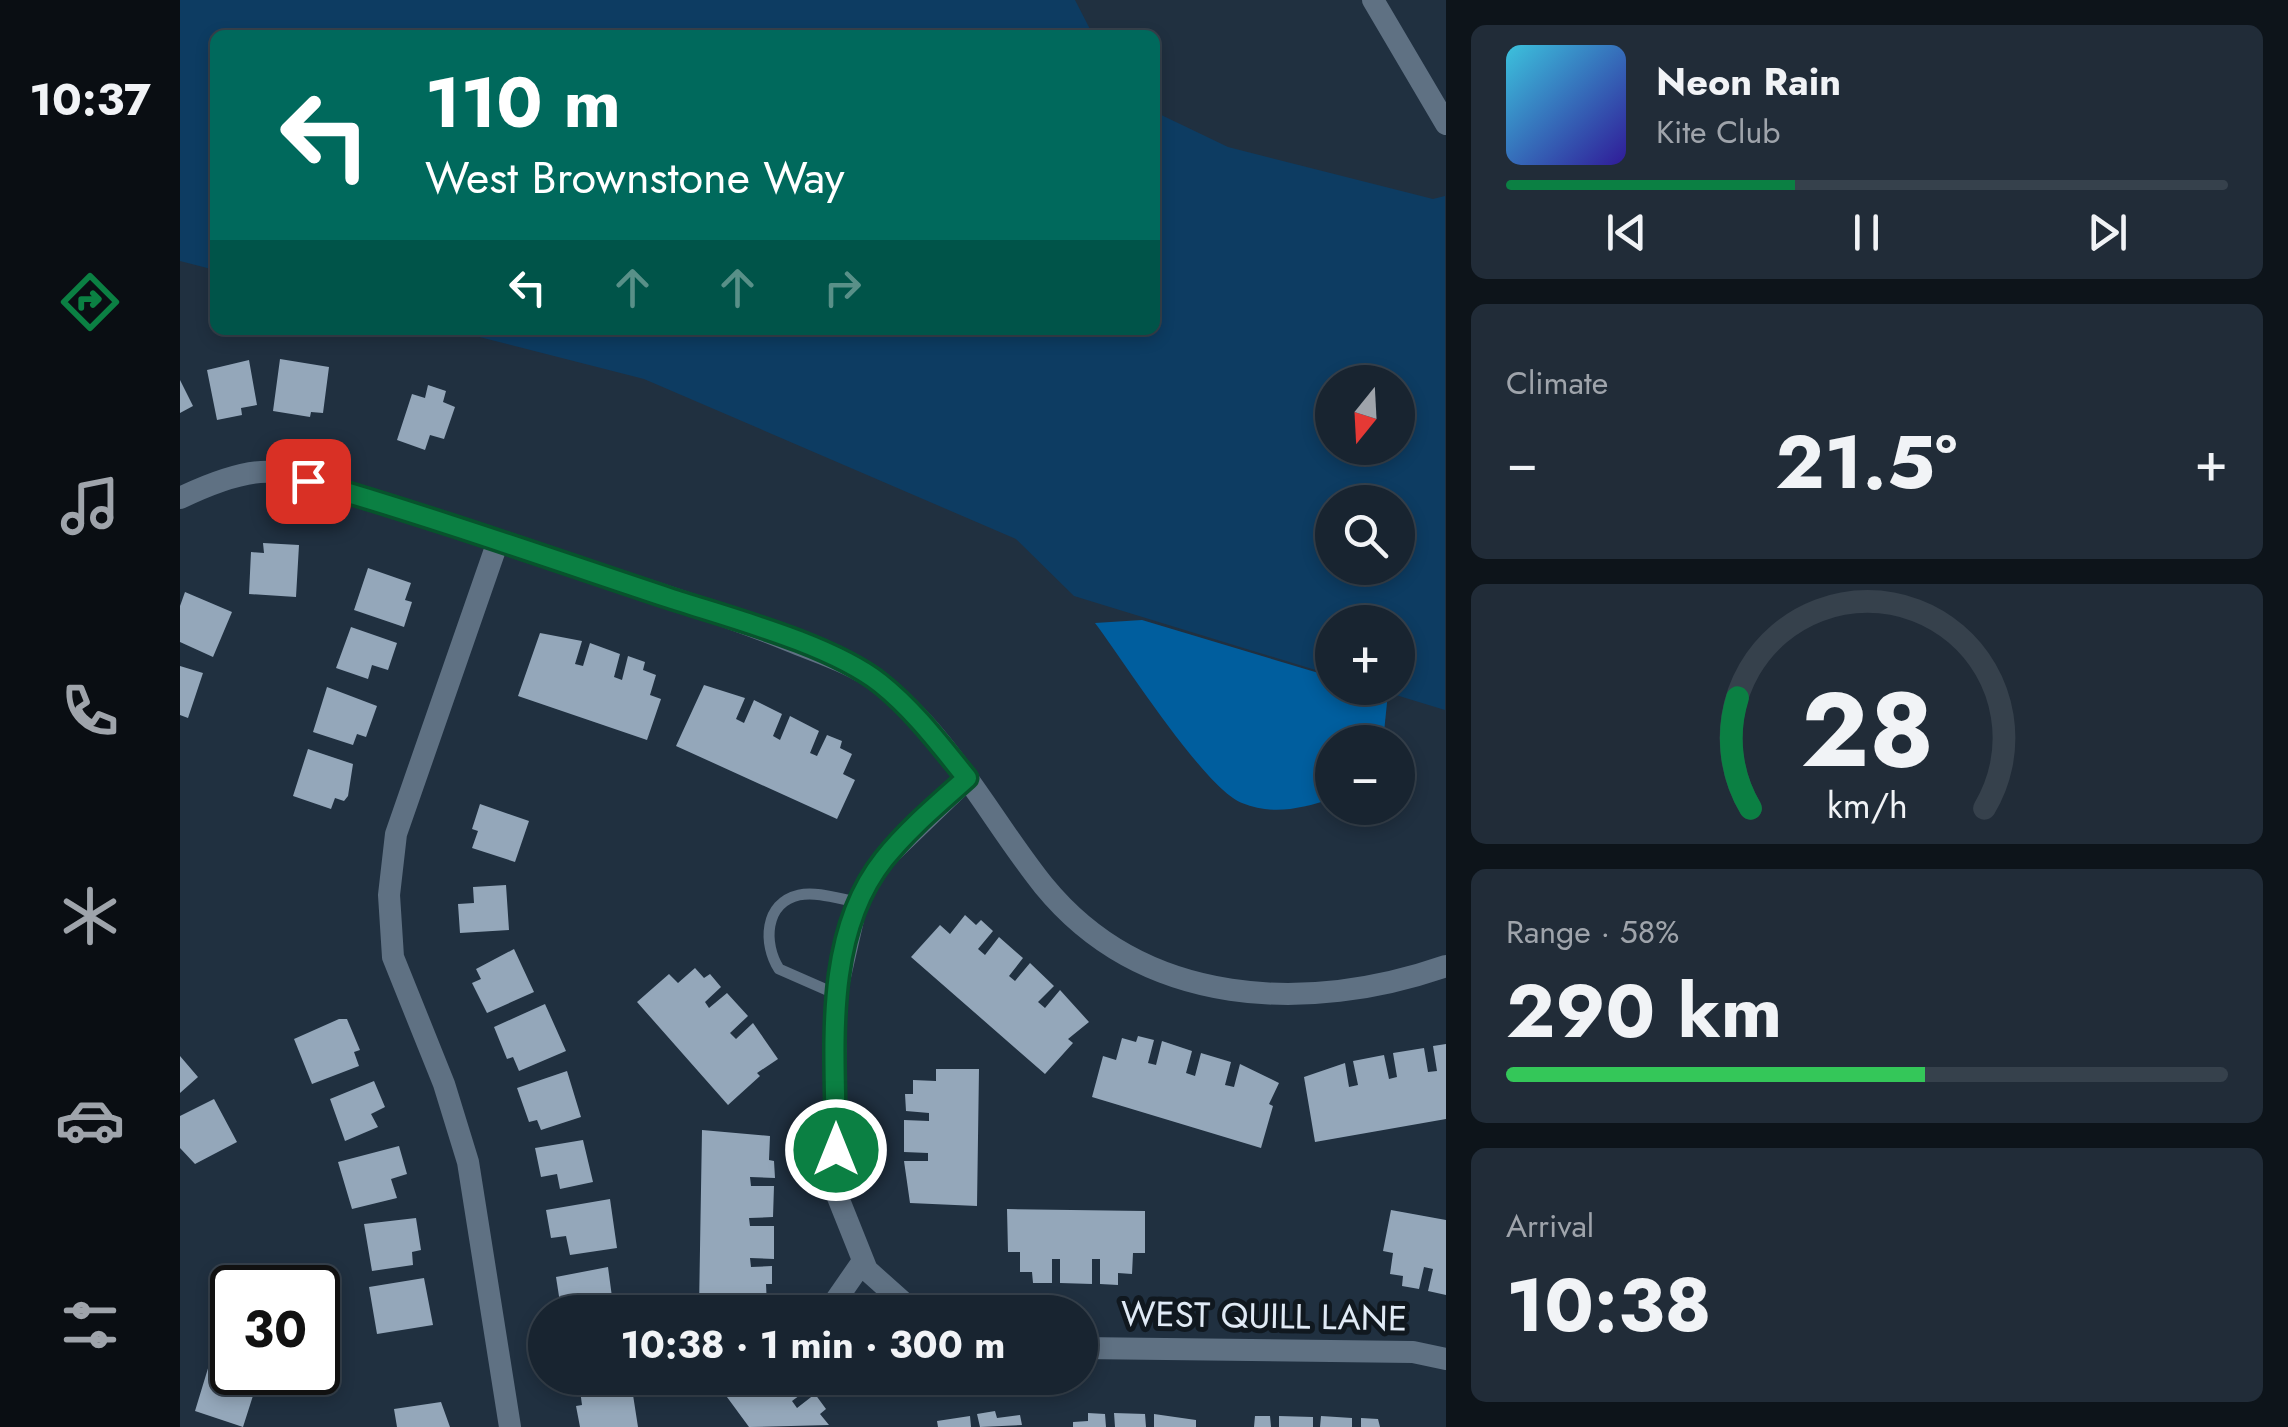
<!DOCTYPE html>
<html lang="en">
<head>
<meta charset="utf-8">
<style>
  body { margin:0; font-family:Jost,sans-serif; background:#212c38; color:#f1f3f6; height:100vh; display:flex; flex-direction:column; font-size:38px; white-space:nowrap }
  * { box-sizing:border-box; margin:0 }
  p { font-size:32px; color:#9fa4ab }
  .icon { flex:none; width:55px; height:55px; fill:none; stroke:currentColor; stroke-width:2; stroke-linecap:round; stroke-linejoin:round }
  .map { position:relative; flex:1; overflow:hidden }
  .panel { display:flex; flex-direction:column; gap:25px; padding:25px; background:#0d141a; width:842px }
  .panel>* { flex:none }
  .guide { position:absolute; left:30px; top:30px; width:950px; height:305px; border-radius:15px; box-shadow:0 5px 15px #0003,0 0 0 2px #36414c; background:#00695c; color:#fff; overflow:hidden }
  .needle { width:65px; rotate:198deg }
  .fabs { position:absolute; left:1135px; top:365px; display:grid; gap:20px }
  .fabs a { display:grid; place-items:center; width:100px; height:100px; border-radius:50%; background:#182430; box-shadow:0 5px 15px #0003,0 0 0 2px #36414c; font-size:50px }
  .speed { position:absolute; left:30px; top:1265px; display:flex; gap:20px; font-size:50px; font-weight:700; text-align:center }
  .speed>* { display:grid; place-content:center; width:130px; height:130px; border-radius:50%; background:#182430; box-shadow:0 5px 15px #0003,0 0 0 2px #36414c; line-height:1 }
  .speed .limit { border:5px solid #111; border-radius:15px; background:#fff; color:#111 }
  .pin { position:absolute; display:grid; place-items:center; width:85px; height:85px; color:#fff; margin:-42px; border-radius:20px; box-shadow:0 5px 15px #0006 }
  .me { position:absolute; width:110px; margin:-55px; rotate:0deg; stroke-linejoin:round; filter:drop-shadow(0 0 8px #0008) }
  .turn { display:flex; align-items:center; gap:35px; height:210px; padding:0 50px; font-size:45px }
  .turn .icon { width:130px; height:130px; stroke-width:2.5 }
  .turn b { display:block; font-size:70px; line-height:85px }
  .lanes { display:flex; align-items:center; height:95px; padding:0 50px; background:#0003; justify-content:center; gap:50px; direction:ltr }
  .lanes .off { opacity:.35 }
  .big { font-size:75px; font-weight:700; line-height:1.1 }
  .panel .card { flex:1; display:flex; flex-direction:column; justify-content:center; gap:15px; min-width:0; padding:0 35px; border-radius:15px; background:#212c38 }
  .panel .dial { align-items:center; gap:0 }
  .dial svg { height:260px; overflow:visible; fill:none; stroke:#36414c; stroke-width:7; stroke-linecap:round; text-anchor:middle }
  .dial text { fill:#f1f3f6; stroke:none }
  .song { display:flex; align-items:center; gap:30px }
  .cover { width:120px; height:120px; border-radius:15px; background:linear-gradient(135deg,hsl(190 70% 55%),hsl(250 70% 35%)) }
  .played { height:10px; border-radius:5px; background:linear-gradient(90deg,#0b8043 40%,#36414c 40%) }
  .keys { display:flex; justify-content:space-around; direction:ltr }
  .heat { display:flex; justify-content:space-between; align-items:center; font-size:55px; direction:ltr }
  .charge { height:15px; border-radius:8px; background:linear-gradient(90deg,#34c759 58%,#36414c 0) }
  .trip { position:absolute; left:348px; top:1295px; width:570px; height:100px; border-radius:50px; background:#182430; box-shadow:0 5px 15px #0003,0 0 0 2px #36414c; font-weight:700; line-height:100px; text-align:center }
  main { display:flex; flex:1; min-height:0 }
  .tab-bar { display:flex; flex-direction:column; width:180px; justify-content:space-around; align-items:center; background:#0a0e13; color:#9fa4ab }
  .tab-bar .icon { width:70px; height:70px }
  .tab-bar .active { color:#0b8043 }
  .tab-bar b { font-size:45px; color:#f1f3f6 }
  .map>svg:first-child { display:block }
  .green { fill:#0d3c62; fill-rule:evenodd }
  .water { fill:#005e9e }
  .building { fill:#94a7ba }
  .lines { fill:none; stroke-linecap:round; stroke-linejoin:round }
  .service { stroke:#5f7183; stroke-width:11 }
  .minor { stroke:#5f7183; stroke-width:22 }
  .route-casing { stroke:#07532c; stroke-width:25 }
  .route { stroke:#0b8043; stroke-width:18 }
  .labels { text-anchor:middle; stroke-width:10; stroke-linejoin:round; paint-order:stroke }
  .street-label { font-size:35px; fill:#e0eaf5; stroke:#10181f }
</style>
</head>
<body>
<main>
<nav class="tab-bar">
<b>10:37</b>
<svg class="icon active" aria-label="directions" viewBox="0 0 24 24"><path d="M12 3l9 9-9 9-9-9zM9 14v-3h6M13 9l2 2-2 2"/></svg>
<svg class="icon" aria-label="music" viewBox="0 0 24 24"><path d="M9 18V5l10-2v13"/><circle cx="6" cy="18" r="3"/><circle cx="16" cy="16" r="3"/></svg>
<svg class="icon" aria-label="phone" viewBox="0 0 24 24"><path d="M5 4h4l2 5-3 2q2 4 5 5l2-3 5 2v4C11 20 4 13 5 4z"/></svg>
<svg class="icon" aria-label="climate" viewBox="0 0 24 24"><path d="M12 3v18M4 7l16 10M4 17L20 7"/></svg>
<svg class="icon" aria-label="car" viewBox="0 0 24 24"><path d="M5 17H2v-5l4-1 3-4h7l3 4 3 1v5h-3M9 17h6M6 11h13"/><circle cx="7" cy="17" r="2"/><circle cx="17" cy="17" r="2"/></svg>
<svg class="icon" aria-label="filters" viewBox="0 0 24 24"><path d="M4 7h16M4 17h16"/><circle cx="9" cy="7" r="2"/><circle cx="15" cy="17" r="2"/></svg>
</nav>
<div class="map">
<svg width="1266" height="1427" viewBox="0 0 1266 1427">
  <rect width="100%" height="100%" fill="#203040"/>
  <!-- green -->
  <path class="green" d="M0,0H895L913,35H35V270L0,261Z
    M975,112L1048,147L1253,199L1265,196V710L1193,688H1218V622H1152V675L894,596L836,539L464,379L272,330H975ZM1152,382H1218V448H1152ZM1152,502H1218V568H1152Z"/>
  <!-- water -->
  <path class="water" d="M962,620L1152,677V688H1189L1208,693L1203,742H1152V799C1121,808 1094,816 1062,803C1024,788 943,660 915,623Z"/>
  <!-- building -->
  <path class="building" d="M100,359L149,367L143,413L131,412L130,417L93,411Z
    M69,360L77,405L61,408L62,415L37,420L27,370Z
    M0,380L13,406L0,413Z
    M248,385L266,391L263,402L275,407L264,439L250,435L245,450L217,440L232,394L245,398Z
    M83,543L119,545L116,597L69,594L71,552L84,553Z
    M188,568L231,583L225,600L232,602L224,627L174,610Z
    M5,592L52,612L33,657L0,642V606Z
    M171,627L217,643L208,670L192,665L188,679L156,668Z
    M360,633L402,641L395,664L403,666L410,643L440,654L434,677L442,680L448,656L465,662L463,670L476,675L470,695L481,699L467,740L338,696Z
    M0,666L23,673L8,718L0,715Z
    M524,685L565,698L556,719L564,723L574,700L602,714L593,736L600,740L610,716L639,731L630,753L637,756L647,735L662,741L660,748L672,754L663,774L675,780L657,819L496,746Z
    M147,687L197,706L186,737L177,734L173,745L133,732Z
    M128,749L173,764L168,796L164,801L155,798L151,809L113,796Z
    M300,804L349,821L335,862L292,848L298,831L292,829Z
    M326,885L329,930L280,933L278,904L294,903L293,887Z
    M785,915L796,925L801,920L813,931L798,949L805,955L819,937L843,958L829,976L835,981L850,963L874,986L858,1002L865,1008L880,990L909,1022L888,1039L893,1043L865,1074L731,957L760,925L770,934Z
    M334,949L354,992L307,1013L292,983L301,979L296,969Z
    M515,968L524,978L530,974L541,987L525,1002L529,1008L547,993L568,1016L550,1033L556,1039L573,1023L598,1059L577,1073L580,1076L548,1105L457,1002L489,974L498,983Z
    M365,1004L386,1051L339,1071L333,1057L327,1059L314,1027Z
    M159,1019H167L180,1050L174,1052L179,1066L132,1084L114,1039Z
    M958,1036L974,1040L968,1063L976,1065L982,1041L1012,1051L1006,1073L1015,1076L1021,1053L1051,1062L1045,1085L1054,1087L1060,1064L1099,1083L1089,1104L1093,1106L1081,1148L912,1097L923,1056L936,1060L942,1038L956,1042Z
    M1266,1044V1119L1135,1142L1124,1077L1165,1063L1169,1087L1178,1085L1173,1061L1204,1055L1209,1079L1217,1077L1213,1053L1244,1048L1248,1072L1257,1071L1253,1046Z
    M0,1056L18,1077L0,1093Z
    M756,1069H799L797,1206L730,1203L724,1161H748V1153L724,1152V1120L749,1121V1113L726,1111L725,1094H733V1080L756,1081Z
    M387,1071L401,1117L361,1130L357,1120L349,1122L337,1088Z
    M194,1081L205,1107L191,1114L198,1127L165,1141L150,1099Z
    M34,1099L57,1142L15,1164L0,1148V1116Z
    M522,1130L590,1136L589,1160L594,1161L595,1178L570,1177L571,1186H594L593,1217L569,1218L570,1226H594V1259L570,1258L571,1267L592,1266V1284H586L587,1306H562V1311L519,1309Z
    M403,1140L413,1182L380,1189L377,1174L361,1177L355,1148Z
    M219,1146L227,1174L211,1179L217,1198L172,1209L158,1162Z
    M430,1199L437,1248L390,1255L386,1236L371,1238L366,1210Z
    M827,1209L965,1211V1253H953L952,1274L938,1273V1285L920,1284V1259H912V1284L880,1283V1259H872V1283H853L852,1272H840V1252H828Z
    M1211,1210L1266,1220V1295L1248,1291L1253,1269L1244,1267L1239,1289L1222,1286L1223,1276L1210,1274L1213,1253L1203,1251Z
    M236,1218L241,1250L232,1252L233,1265L192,1271L184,1224Z
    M428,1267L434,1312L381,1309L376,1277Z
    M244,1278L253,1325L197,1334L189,1287Z
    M50,1304H52V1351L34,1346L38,1314L49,1316Z
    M29,1365L78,1380L63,1427L15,1411Z
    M533,1378H624L631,1387L612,1401L617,1408L635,1394L646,1409L640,1414L649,1425L569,1427Z
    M451,1382L458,1427H400L396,1406L402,1405L400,1390Z
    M261,1402L270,1427H217L214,1409Z
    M815,1411L817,1418L840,1415L842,1425L800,1427L797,1414Z
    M908,1413L925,1414L926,1427H893V1422L908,1421Z
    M934,1413L965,1414L966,1427H935Z
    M974,1414L1016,1420V1427H974Z
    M790,1416L791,1427H758L757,1421Z
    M1075,1416H1090L1091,1427H1074Z
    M1099,1416L1133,1417V1427H1099Z
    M1141,1416L1172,1418V1427H1140Z
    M1181,1418L1198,1419L1200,1427H1181Z"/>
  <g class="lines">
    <!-- service -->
    <path class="service" d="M656,994L599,969C583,944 584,903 619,895C636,891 660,899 677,902"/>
    <!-- minor -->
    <path class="minor" d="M1193,0L1266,124
      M0,498C25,486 65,469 94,472C113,473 134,483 152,488C208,504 262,522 317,541C414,574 514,602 610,641C639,653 672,663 698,682C769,734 810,819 864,886C964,1008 1128,1014 1266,966
      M318,541L216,834L209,895L213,957L264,1084L288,1162L330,1427
      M658,1312L656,1300L683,1261
      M734,1312L687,1270L655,1190L656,994L677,902L703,860L787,779
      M900,1348L1233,1352L1266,1359"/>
  </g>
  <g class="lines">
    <!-- route casing -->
    <g class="route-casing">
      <path id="route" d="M128,481C249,516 369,558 489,598C550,618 650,644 700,683C734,710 760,745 787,778C758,804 728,829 704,859C641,938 656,1056 656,1150"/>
    </g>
    <!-- route -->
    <use href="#route" class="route"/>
  </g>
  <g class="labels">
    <!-- street labels -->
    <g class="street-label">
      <text transform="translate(1084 1316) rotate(1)" y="12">WEST QUILL LANE</text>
    </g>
  </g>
</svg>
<div class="fabs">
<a><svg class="needle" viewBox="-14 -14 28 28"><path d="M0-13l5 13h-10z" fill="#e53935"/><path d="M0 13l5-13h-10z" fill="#9fa4ab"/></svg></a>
<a><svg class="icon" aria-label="search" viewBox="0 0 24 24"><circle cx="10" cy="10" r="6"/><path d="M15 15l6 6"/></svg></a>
<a>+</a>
<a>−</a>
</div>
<div class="speed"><div class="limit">30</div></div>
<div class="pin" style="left:128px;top:481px;background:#d93025"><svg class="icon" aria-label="arrive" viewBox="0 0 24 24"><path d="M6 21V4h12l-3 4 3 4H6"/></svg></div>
<svg class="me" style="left:656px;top:1150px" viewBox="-20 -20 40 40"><circle r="17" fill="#0b8043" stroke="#fff" stroke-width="3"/><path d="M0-11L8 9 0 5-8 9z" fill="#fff"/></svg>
<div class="trip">10:38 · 1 min · 300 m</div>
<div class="guide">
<div class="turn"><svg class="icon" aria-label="left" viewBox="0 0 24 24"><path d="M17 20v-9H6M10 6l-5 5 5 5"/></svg><div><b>110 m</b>West Brownstone Way</div></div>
<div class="lanes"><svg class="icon" aria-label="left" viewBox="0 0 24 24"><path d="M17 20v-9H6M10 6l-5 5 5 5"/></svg><svg class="icon off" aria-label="ahead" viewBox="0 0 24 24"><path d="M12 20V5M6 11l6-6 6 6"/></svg><svg class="icon off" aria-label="ahead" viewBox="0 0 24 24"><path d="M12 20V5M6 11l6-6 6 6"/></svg><svg class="icon off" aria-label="right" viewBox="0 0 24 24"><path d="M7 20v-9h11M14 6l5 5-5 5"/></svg></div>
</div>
</div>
<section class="panel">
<div class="card">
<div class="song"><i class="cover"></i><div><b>Neon Rain</b><p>Kite Club</p></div></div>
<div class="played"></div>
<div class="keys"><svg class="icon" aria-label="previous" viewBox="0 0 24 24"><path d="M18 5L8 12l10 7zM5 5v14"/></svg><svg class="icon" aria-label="pause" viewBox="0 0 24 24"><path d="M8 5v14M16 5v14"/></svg><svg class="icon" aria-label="next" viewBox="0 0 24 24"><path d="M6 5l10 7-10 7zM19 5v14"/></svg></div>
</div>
<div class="card"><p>Climate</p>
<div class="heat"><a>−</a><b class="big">21.5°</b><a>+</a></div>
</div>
<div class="card dial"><svg viewBox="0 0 100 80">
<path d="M14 69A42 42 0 1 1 86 69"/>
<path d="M14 69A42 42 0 0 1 10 35" stroke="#0b8043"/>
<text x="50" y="56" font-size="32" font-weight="700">28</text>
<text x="50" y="72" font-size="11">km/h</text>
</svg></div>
<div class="card"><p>Range · 58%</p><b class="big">290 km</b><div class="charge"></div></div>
<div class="card"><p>Arrival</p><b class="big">10:38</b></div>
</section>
</main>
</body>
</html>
